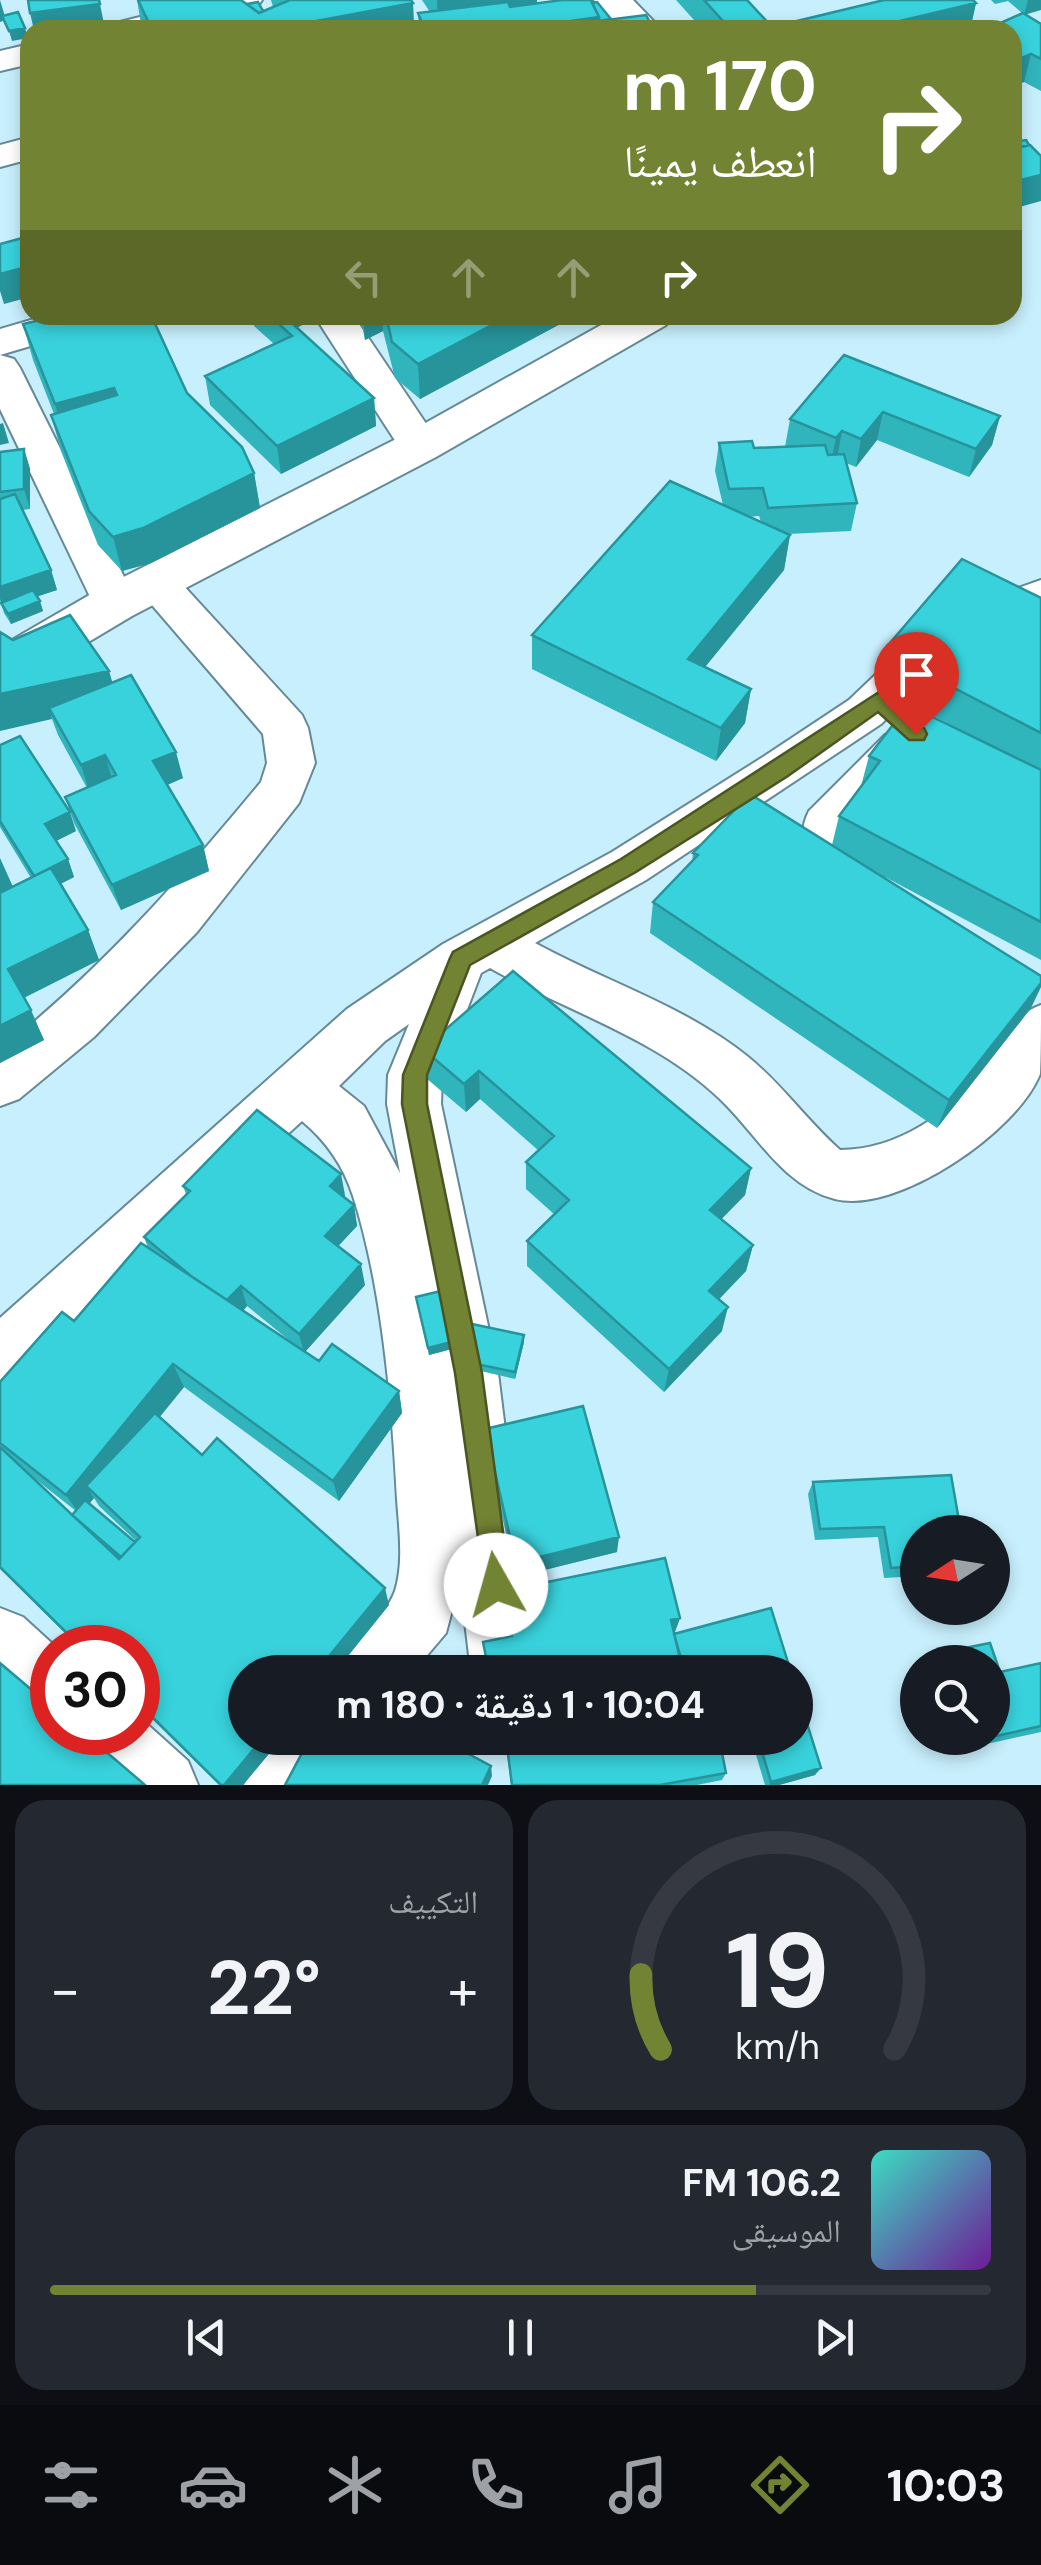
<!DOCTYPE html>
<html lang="ar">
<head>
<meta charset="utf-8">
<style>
  body { margin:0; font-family:"DM Sans","Noto Naskh Arabic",sans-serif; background:#242831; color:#f1f3f6; direction:rtl; height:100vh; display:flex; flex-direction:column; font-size:38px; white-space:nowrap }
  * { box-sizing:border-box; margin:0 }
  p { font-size:32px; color:#9ea1a6 }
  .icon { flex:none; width:55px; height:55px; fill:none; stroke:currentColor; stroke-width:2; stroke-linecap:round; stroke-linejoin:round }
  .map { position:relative; height:1785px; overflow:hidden; direction:ltr }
  .sheet { display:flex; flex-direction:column; gap:15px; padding:15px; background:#0d0f14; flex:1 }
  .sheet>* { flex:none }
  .banner { position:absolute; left:20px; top:20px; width:1002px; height:305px; border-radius:30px; box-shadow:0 5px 15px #0003; direction:rtl; background:#728333; color:#fff; overflow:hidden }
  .needle { width:65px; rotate:258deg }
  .fabs { position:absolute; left:900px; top:1515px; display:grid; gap:20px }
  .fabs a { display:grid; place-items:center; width:110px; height:110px; border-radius:50%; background:#171b24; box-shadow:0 5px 15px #0003; font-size:50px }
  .speed { position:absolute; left:30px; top:1625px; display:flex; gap:20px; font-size:50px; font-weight:700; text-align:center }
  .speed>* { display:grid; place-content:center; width:130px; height:130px; border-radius:50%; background:#171b24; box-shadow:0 5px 15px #0003; line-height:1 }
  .speed .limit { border:15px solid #d22; background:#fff; color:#111 }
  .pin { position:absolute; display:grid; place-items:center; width:85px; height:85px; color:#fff; margin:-102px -42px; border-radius:50% 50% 50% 0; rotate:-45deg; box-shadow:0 0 10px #0007 }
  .pin .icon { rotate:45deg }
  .me { position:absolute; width:110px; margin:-55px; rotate:353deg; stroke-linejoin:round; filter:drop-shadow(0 0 8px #0008) }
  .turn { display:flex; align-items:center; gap:35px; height:210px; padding:0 40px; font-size:45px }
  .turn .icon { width:130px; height:130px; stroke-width:2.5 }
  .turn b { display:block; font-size:70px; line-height:85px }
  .lanes { display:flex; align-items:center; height:95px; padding:0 40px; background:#0003; justify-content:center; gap:50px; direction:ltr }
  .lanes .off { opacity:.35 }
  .big { font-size:75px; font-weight:700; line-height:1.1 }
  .sheet .tile { flex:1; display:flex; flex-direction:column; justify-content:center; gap:15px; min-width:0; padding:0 35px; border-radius:30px; background:#242831 }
  .sheet .dial { align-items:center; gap:0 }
  .dial svg { height:260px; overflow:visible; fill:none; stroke:#363941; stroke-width:7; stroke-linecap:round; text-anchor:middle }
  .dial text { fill:#f1f3f6; stroke:none }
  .song { display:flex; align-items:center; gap:30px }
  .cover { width:120px; height:120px; border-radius:15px; background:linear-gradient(135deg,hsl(170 70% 55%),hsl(280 70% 35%)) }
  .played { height:10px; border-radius:5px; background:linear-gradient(90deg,#728333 75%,#363941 75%) }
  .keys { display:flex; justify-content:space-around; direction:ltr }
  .heat { display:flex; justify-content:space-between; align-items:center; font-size:55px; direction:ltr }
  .sheet .tiles { flex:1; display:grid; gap:15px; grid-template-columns:1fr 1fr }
  .tile:last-child { grid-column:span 2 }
  .trip { position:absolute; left:228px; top:1655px; width:585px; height:100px; border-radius:50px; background:#171b24; box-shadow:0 5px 15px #0003; font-weight:700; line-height:100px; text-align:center; direction:rtl }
  .tab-bar { display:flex; height:160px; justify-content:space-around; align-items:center; background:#090b0e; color:#9ea1a6 }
  .tab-bar .icon { width:70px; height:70px }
  .tab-bar .current { color:#728333 }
  .tab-bar b { font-size:45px; color:#f1f3f6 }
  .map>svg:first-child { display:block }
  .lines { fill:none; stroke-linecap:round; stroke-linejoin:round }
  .minor-casing { stroke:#658996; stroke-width:4 }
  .tertiary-casing { stroke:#658996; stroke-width:4 }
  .minor { fill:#fff; fill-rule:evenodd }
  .tertiary { fill:#fff; fill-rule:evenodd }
  .wall { fill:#30b5bd; fill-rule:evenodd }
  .shaded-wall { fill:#27939a }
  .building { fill:#38d2dc; stroke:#27939a; stroke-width:2.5 }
  .route { fill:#728333; stroke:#4a5521; stroke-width:2.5 }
</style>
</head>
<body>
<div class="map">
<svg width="1041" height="1785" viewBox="0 0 1041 1785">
  <rect width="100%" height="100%" fill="#c8effd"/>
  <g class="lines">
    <!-- minor casing -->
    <g class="minor-casing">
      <path id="minor" d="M207,0H262L257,7L167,30H111L116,23Z
        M30,44V64L0,71V51Z
        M30,137V159L0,167V145Z
        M48,315H110L105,324L0,355V329Z
        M314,315H353L441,446L435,456L420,460L405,456Z
        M0,355L14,359L20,368L137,603L131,614L115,619L99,614L93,603L0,409Z
        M155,567L171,572L302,715L308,728L315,763L299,803L197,932L94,1037L19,1099L0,1106V1050C103,968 178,882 261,782L267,763L263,734L133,583L139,572Z
        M1041,580V613L968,641L881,724L646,880L535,943C606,982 683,1005 747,1056C782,1084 807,1121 840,1150C897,1150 952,1113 984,1067C1002,1043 1013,1015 1041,1005C1041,1025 1041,1056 1040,1074C1018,1131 897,1215 835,1199C786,1187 760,1140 727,1106C662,1039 569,1013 490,968L481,973L442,1075L441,1104L498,1373L535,1672H471L460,1580L446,1633L413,1672H340C351,1640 386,1617 395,1591C404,1562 399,1529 397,1499C392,1404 382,1286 353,1196C343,1165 326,1141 302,1121L21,1377L0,1386V1318L347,1009L443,944L612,852L763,757L849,700L936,617ZM409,1024L388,1075L387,1104L400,1173L364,1106L339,1086L385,1041Z
        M902,730L919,735L926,748L919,761L850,831C854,860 879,865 891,889L884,903L866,909C828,896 787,853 809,811L885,735Z
        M0,1608L23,1617L57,1648H52V1720L29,1710L0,1684Z
        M138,1716L188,1761L198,1785H114L81,1756L72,1732H138Z
        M275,1738H351L342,1762L322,1785H244L254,1761Z"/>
    </g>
    <!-- tertiary casing -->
    <g class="tertiary-casing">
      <path id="tertiary" d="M594,0H633L662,30H623Z
        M619,315H672L666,325L436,457L132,616L18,684L0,690V647L98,590L404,435Z"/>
    </g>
    <!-- minor -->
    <use href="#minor" class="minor"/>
    <!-- tertiary -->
    <use href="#tertiary" class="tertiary"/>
  </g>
  <!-- wall -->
  <path class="wall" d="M137,0H241L263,11L273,7L271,0H411L413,3L414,30H142Z
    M422,0H537V3H592L611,19L654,30H419L418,13L430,12Z
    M676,0H747L772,27L976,3L970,30H703Z
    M991,0H1041L1025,14L1041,24V91L1024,82L1022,13L1008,1L995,4Z
    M253,315H303L304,324L297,328L374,398L376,426L281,474L210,405L205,376L274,344L254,326Z
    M360,315H577L420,399L395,378L383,331L365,340Z
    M23,324L187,393L254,473L260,508L151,563L122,571L98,545L61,451L51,415L54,414L33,360Z
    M844,355L1000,416L992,445L969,477L877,440L856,467L846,463L857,503L851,531L788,534L790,535L784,570L705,667L751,689L745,723L716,761L532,669V635L723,505L715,471L719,443L754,448L785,447L790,419ZM759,516L761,522L748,517Z
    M24,449L30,469V509L23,510L51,570L57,590L37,596L43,611L11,624L4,613L0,600V452Z
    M1041,598V960L870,869L1031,1008L937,1128L650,933L653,902L692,862L693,853L832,845L839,816L861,786L869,756L968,734L875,685L883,651Z
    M13,640L109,671L112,683L183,778L167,785L203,845L209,871L121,910L74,823L65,797L87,788L58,735L52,719Z
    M0,745L76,831L56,841L68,859L74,877L60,884L88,930L99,960L24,998L44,1040L0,1063L13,887L31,878L0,827Z
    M423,1049L751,1168L745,1195L721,1219L753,1245L746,1271L719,1299L722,1331L664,1392L527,1266V1241L555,1215L526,1189V1162L539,1151L480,1099L466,1112L426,1078Z
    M183,1186L345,1195L344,1197L354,1205L357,1226L338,1246L365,1285L305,1352L319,1361L399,1391L402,1413L339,1501L184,1387L159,1417L202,1455L389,1605L335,1672H245V1738H282L243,1785H219L138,1705V1648H80L0,1569V1382L74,1321L148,1248L144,1237L186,1194ZM247,1306L295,1345L243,1311ZM34,1478L76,1511L72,1515ZM94,1498L99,1506L136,1541L135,1542L89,1504Z
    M416,1297L467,1342L524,1335V1342L515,1379L463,1367L462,1361L466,1345L429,1355Z
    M485,1429L617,1552L516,1577L486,1447Z
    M813,1482L918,1532V1576L884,1578L878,1537L815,1540L808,1494Z
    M503,1591L680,1618L674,1634L791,1672H487L483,1642L510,1637L504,1605Z
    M990,1643L1000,1672L1041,1663V1732L969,1748L966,1738H992V1662H943L942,1660L950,1651Z
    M505,1738H719L726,1773L722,1780L697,1785H511Z
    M751,1738H795L815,1775L779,1785H765Z"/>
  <!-- shaded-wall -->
  <path class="shaded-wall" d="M0,0L6,20L2,16L3,21L0,22Z
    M437,0H537V6L438,25Z
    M1028,0H1041V10L1024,15Z
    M413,3L414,30H268Z
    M976,3L970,30H862Z
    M100,4L104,24L60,30H34L30,13Z
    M599,17V30L558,26V30H550V24Z
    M25,28L28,38L12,41L9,31Z
    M1031,54L1024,82L1012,88V62Z
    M1041,175V201L1012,209V182Z
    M30,266V297L4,304L0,291V274Z
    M276,315H303L304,324L288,332Z
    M363,315H382L383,331L365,340Z
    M511,315H577L420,399L418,364Z
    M114,388L122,423L64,439L55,404Z
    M374,398L376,426L281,474L277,446Z
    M883,412L877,440L856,467L861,439Z
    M1000,416L992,445L969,477L976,449Z
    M3,423L9,443L0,445V424Z
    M842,431L837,459L830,467L836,438Z
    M24,449L30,469V509L24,489Z
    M254,473L260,508L151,563L122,571L113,537Z
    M790,535L784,570L684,693L688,659Z
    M51,570L57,590L3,608L0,598V587Z
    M40,601L43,611L11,624L8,614Z
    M109,671L119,705L49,708L52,719L0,731V694Z
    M751,689L745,723L716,761L721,728Z
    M176,752L183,778L160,788L153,761Z
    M105,755L113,782L89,791L81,765Z
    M70,812L76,831L52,843L45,824Z
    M203,845L209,871L121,910L112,885Z
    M0,858L14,889L0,896Z
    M68,859L74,877L41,894L34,876Z
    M88,930L99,960L21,999L8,969Z
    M1041,983V987L1031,1008L937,1128L949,1100Z
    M31,1010L44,1040L0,1063V1026Z
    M479,1071L480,1099L466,1112L464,1084Z
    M751,1168L745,1195L705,1236L710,1210Z
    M341,1174L345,1195L334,1208L330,1186Z
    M354,1205L357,1226L329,1256L325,1236Z
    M753,1245L746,1271L704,1315L709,1291Z
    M361,1264L365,1285L304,1353L299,1334Z
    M241,1286L247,1306L234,1321L227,1301Z
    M728,1307L722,1331L664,1392L669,1369Z
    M524,1335V1342L515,1379V1372Z
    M467,1338V1345L429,1355L428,1348Z
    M173,1364L184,1387L96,1496L86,1486L94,1498L80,1515L66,1495Z
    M399,1391L402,1413L339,1501L333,1481Z
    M619,1537L617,1552L516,1577V1563Z
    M385,1588L389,1605L335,1672H316Z
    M680,1618L675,1632L667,1634L671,1620Z
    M263,1738H282L243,1785H224Z
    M491,1766L492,1776L488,1785H482Z
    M821,1768L815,1775L779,1785H769L771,1782Z"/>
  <!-- building -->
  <path class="building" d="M28,0H99L100,4L30,13Z
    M138,0H241L259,13L290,0H411L413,3L268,30H159L148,21Z
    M562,0H591L599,17L550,24L554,30H425L418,13L508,2L510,7Z
    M704,0H747L772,27L884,0H973L976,3L862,30H731Z
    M258,2L263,11L259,13L247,4Z
    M597,2L611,19L599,21V17L592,3Z
    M18,12L25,28L9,31L2,16Z
    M1023,13L1041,24V59L1031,54L1012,62V30H985Z
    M646,15L654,30H559L558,26Z
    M1026,140L1029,145L1012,149V142Z
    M1030,145L1041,156V175L1012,182V149Z
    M30,236V266L0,274V244Z
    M60,315H151L187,393L242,447L254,473L143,528L113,537L89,511L51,415L117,395L114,388L55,404L23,324Z
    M269,315H283L374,398L277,446L205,376L292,336Z
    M386,315H511L418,364L392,342Z
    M844,355L1000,416L976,449L883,412L861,439L842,431L836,438L790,419Z
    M752,441L754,448L825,445L828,455L844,454L857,503L768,508L763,488L729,489L719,443Z
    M24,449V489L0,492V452Z
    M670,481L790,535L688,659L751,689L721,728L532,635Z
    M15,494L51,570L0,587V499Z
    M962,559L1041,598V733L883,651Z
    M33,590L40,601L8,614L1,603Z
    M70,615L109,671L0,694V632L13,640Z
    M131,675L176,752L153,761L203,845L112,885L65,797L116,775L105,755L81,765L49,708Z
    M908,705L1041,770V922L839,816L880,761L869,756Z
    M20,736L70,812L45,824L68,859L34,876L0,821V745Z
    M750,794L1041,976V983L949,1100L653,902L698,855L693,853Z
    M51,868L88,930L8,969L31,1010L0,1026V893Z
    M513,971L751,1168L710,1210L753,1245L709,1291L728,1307L669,1369L527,1241L569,1200L526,1162L554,1136L479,1071L464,1084L423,1049Z
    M257,1110L341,1174L330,1186L354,1205L325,1236L361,1264L299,1334L241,1286L227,1300L191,1276L144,1237L190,1191L183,1186Z
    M141,1243L319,1361L332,1344L399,1391L333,1481L173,1364L66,1495L0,1443V1382L62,1312L74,1321Z
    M453,1288L467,1338L428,1348L416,1297Z
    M472,1324L524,1335L515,1372L462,1361Z
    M583,1406L619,1537L516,1563L485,1429Z
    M155,1413L202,1455L217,1438L385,1588L316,1672H245V1738H263L224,1785H221L138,1703V1648H82L0,1567V1447L119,1559L140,1537L86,1486Z
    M951,1475L961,1532H918V1566L891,1568L884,1527L820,1529L813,1482Z
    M85,1500L135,1542L121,1557L72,1515Z
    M665,1558L680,1618L671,1620L683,1672H489L483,1642L512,1636L503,1591Z
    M771,1608L791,1672H685L674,1634Z
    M990,1643L1000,1672L1041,1663V1726L992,1737V1662H954L950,1651Z
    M0,1663L52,1707V1732H83L145,1785H0Z
    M795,1685L821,1768L771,1782L758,1738H795Z
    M310,1738H439L491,1766L482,1785H285Z
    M506,1738H719L726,1773L660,1785H512Z"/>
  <!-- route -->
  <path class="route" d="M879,692L924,728L927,734L924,740H909L878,712L788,776L636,872L470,965L427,1075V1104L482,1373L510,1585L506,1595L496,1600L486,1595L455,1373L402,1104L403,1075L450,958L453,952L621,859Z"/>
</svg>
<div class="fabs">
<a><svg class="needle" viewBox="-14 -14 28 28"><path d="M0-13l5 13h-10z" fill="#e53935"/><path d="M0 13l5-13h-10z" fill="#9ea1a6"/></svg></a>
<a><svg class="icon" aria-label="search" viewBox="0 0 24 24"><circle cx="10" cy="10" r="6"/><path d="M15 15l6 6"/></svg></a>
</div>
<div class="speed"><div class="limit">30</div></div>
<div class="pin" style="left:916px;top:734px;background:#d93025"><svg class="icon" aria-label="arrive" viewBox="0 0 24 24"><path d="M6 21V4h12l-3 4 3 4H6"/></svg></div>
<svg class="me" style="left:496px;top:1585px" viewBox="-20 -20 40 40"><circle r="19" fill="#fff"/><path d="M0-13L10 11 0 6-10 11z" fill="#728333"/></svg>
<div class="trip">10:04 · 1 دقيقة · 180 m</div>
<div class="banner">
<div class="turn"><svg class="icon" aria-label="right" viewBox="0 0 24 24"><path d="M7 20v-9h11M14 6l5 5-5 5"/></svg><div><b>170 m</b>انعطف يمينًا</div></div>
<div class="lanes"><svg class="icon off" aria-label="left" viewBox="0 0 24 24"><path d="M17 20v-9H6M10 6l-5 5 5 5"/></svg><svg class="icon off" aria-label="ahead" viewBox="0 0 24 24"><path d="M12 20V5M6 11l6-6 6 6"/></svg><svg class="icon off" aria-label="ahead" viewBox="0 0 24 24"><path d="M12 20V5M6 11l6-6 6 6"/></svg><svg class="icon" aria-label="right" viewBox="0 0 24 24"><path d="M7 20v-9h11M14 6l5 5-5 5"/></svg></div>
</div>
</div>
<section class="sheet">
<div class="tiles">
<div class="tile dial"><svg viewBox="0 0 100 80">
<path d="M14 69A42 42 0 1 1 86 69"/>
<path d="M14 69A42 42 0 0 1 8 46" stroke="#728333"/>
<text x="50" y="56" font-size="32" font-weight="700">19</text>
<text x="50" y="72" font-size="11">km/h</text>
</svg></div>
<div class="tile"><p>التكييف</p>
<div class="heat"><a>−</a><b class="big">22°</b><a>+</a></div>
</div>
<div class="tile">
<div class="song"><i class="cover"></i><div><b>106.2 FM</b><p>الموسيقى</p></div></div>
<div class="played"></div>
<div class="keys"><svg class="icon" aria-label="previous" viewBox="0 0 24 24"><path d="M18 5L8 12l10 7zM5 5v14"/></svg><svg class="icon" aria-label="pause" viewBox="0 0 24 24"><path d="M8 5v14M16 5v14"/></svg><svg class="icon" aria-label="next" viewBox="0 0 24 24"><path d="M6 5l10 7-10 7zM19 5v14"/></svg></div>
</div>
</div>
</section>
<nav class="tab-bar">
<b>10:03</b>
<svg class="icon current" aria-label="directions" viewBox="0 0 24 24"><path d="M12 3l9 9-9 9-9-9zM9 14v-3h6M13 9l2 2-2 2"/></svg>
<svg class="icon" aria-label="music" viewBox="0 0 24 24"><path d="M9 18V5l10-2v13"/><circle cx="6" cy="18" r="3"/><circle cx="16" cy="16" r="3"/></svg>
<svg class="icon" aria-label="phone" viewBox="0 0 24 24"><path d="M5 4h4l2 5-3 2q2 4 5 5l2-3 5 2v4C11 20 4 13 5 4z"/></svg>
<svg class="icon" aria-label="climate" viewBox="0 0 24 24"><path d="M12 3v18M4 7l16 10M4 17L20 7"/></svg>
<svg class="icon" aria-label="car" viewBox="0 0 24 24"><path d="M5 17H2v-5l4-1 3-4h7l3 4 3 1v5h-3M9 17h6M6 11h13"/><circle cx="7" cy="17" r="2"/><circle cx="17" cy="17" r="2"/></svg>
<svg class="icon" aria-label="filters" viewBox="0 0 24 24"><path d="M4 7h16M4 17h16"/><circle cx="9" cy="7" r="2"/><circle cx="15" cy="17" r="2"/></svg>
</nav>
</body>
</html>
